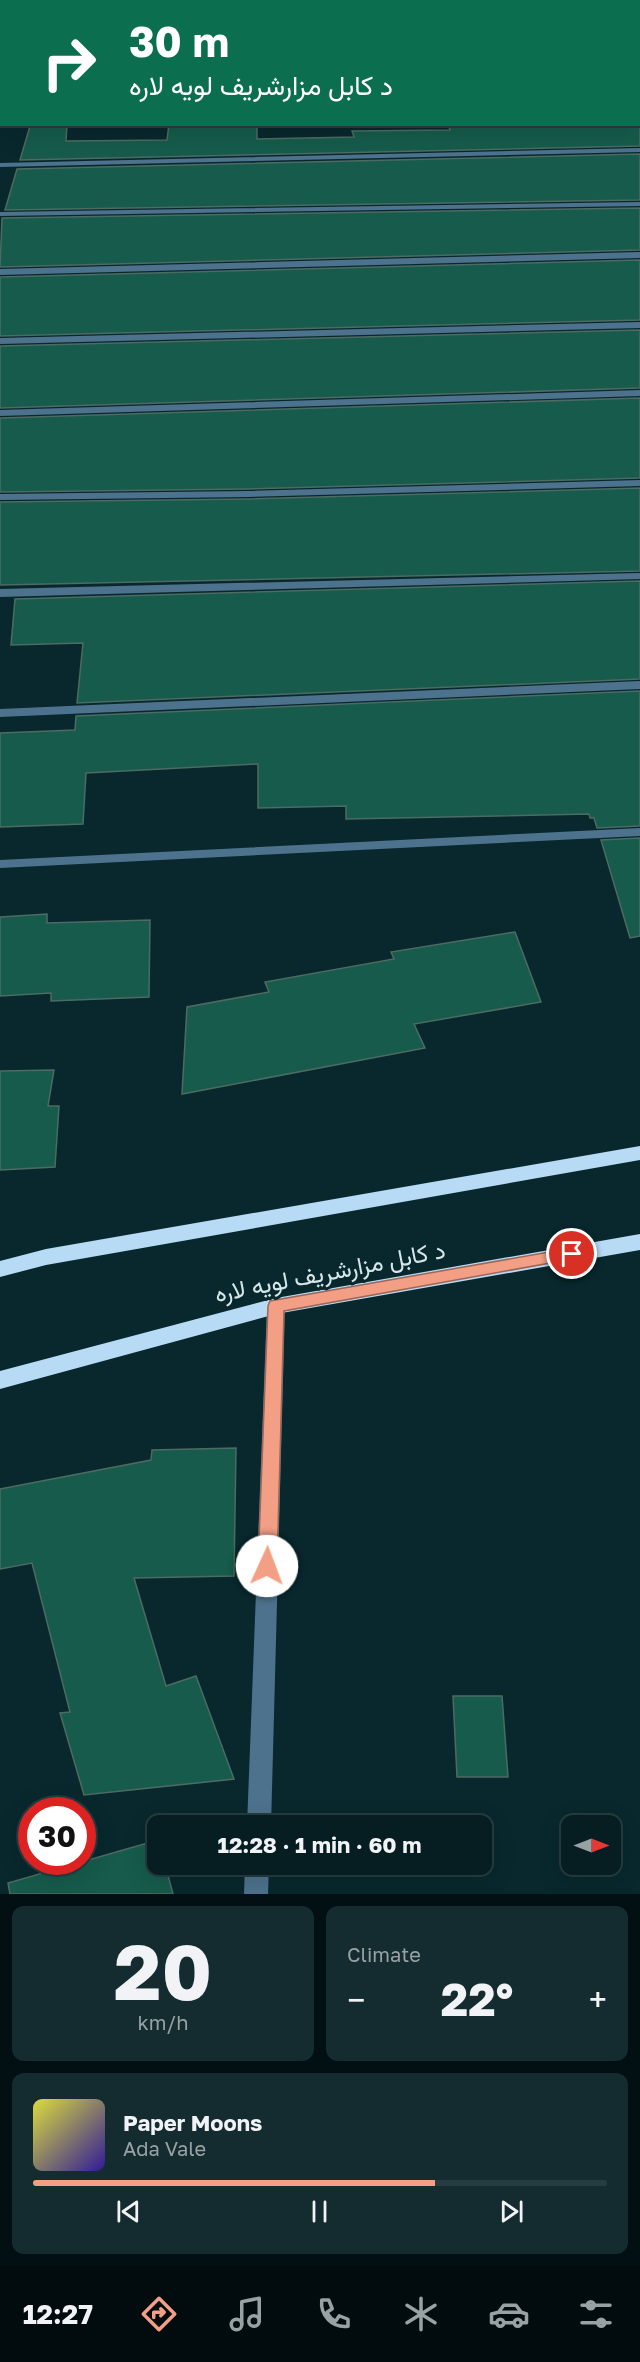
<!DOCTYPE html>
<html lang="en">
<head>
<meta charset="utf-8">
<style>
  body { margin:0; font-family:"Golos Text",Vazirmatn,sans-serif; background:#142b2f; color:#f1f3f6; height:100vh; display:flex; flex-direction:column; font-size:22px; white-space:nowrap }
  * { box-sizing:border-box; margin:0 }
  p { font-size:20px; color:#98a2a5 }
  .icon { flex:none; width:33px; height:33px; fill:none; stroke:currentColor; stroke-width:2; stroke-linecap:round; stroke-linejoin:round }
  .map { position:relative; height:1894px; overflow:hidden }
  .panel { display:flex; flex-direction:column; gap:12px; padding:12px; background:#031013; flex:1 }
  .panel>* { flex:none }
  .banner { position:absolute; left:0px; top:0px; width:640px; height:126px; box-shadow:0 6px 24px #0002,0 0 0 2px #273c40; background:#0b6e4f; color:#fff; overflow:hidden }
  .needle { width:39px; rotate:90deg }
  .tools { position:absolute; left:561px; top:1815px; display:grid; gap:12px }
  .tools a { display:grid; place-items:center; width:60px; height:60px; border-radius:12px; background:#061e22; box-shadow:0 6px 24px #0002,0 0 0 2px #273c40; font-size:30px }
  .speed { position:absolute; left:18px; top:1797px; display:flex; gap:12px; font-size:30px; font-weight:700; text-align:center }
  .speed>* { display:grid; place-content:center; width:78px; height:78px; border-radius:50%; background:#061e22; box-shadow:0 6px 24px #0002,0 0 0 2px #273c40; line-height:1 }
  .speed .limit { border:9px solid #d22; background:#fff; color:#111 }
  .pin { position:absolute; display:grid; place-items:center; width:51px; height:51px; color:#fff; margin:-26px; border:3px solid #fff; border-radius:50%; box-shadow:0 2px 6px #0007 }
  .me { position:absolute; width:66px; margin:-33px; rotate:2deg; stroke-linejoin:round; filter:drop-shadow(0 0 4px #0008) }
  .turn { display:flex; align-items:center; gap:21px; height:126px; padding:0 30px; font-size:27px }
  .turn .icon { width:78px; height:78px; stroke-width:2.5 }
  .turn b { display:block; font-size:42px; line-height:51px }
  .big { font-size:45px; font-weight:700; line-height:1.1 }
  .panel .card { flex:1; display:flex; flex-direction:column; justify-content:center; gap:9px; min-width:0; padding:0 21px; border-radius:12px; background:#142b2f }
  .panel .dial { align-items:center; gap:0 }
  .dial b { font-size:78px; line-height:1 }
  .song { display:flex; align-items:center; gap:18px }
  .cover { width:72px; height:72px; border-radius:9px; background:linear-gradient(135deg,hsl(60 70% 55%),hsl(250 70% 35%)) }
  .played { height:6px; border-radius:3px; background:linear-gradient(90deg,#f39f85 70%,#273c40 70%) }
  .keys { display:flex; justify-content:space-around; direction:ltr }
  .heat { display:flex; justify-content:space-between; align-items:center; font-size:33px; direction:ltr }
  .panel .tiles { flex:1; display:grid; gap:12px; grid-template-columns:1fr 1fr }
  .card:last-child { grid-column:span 2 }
  .trip { position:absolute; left:147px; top:1815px; width:345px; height:60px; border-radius:12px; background:#061e22; box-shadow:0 6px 24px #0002,0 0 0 2px #273c40; font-weight:700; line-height:60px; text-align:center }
  .menu { display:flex; height:96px; justify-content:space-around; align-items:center; background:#020c0e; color:#98a2a5 }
  .menu .icon { width:42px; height:42px }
  .menu .current { color:#f39f85 }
  .menu b { font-size:27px; color:#f1f3f6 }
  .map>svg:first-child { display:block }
  .building { fill:#165b4b; stroke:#4d6b62; stroke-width:1.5 }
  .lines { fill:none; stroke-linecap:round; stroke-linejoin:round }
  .minor { fill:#4d728d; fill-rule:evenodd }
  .highway { fill:#b7daf5; fill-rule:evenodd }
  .route { fill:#f39f85; stroke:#9e6756; stroke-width:1.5 }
  .labels { text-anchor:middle; stroke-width:6; stroke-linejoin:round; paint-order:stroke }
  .near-street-label { font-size:24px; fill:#d6e7ea; stroke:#08282d }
</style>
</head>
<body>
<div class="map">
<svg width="640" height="1894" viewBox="0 0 640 1894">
  <rect width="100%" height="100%" fill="#08282d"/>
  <!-- building -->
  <path class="building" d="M169,124H257V139L354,137L352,131L450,130L448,124H640V146L20,160L30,126L67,125L66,141L167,140Z
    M640,154V200L5,210L17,169Z
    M640,208V250L0,267L2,218Z
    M640,260V320L0,336V277Z
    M640,330V388L0,408V346Z
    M640,398V478L248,489L0,492V418Z
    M640,488V571L0,585V502L248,499Z
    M640,581V679L77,703L83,643L11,645L15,599Z
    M640,691V826L597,828L594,818H590L589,814L346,819V806L258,808V764L86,773L83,824L0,827V733L75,730L76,716Z
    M640,838V936L630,938L601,840Z
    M47,914V923L150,920L149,997L51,1001V993L0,996V917Z
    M515,932L541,1002L414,1024L425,1048L182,1094L187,1007L269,992L265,982L394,959L391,952Z
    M54,1070L48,1106H59L55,1167L0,1170V1071Z
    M236,1448L234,1576L134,1578L166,1686L196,1676L234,1779L84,1795L60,1713L70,1712L32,1563L0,1569V1489L151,1460L152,1450Z
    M453,1696H502L508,1777H457Z
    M158,1840V1864H165L173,1894H10L8,1883Z"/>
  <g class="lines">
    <!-- minor -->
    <path class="minor" d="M628,0H640V3L625,2Z
      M0,9H2V13H0Z
      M639,32H640V36H639Z
      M0,43H2V47H0Z
      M639,66H640V70H639Z
      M0,79H2V83H0Z
      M639,104H640V108H639Z
      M0,119H2V123H0Z
      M640,148V152L0,167V163Z
      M640,202V206L0,216V212Z
      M640,252V258L0,275V269Z
      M640,322V328L0,344V338Z
      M640,390V396L0,416V410Z
      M640,480V486L248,497L0,500V494L248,491Z
      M640,573V579L0,597V589Z
      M640,681V689L0,717V709Z
      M640,828V836L0,868V860Z
      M276,1299L282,1301L285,1306L271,1826H247L267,1306L270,1301Z
      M245,1864H269L268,1894H244Z"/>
    <!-- highway -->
    <path class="highway" d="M640,1146V1160L46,1265L0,1277V1261L46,1249Z
      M640,1234V1250L276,1314L0,1389V1371L276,1298Z"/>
  </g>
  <!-- route -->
  <path class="route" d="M572,1248L578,1250L580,1254L578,1258L284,1311L277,1566L274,1571L267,1574L261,1571L258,1566L268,1306L270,1301Z"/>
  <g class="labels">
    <!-- near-street labels -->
    <g class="near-street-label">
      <text transform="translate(330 1272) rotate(-11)" y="8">د کابل مزارشریف لویه لاره</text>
    </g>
  </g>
</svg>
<div class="tools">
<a><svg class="needle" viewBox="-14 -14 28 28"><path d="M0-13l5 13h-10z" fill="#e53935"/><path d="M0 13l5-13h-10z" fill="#98a2a5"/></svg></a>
</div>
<div class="speed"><div class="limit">30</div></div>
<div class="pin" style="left:572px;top:1254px;background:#d93025"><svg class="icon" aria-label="arrive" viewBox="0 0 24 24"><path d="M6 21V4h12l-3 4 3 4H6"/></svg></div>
<svg class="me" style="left:267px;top:1566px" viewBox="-20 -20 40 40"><circle r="19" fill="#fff"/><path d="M0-13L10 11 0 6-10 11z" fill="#f39f85"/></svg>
<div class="trip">12:28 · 1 min · 60 m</div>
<div class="banner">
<div class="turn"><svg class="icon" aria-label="right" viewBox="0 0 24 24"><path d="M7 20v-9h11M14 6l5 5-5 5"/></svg><div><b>30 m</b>د کابل مزارشریف لویه لاره</div></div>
</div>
</div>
<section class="panel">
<div class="tiles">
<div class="card dial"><b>20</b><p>km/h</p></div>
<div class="card"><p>Climate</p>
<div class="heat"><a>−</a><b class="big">22°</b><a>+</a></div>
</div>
<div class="card">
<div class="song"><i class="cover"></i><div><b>Paper Moons</b><p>Ada Vale</p></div></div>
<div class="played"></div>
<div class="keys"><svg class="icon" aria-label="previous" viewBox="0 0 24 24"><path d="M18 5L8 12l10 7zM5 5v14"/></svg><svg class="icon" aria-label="pause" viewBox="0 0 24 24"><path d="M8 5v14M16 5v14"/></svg><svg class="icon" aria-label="next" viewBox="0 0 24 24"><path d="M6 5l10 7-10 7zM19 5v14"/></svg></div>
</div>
</div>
</section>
<nav class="menu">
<b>12:27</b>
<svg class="icon current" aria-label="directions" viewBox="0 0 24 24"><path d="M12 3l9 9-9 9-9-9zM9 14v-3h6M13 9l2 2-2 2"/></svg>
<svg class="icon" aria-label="music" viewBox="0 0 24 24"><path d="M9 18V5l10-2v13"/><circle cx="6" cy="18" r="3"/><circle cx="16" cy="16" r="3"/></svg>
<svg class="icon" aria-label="phone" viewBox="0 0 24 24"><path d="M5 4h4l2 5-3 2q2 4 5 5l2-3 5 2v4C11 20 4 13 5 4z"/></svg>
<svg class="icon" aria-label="climate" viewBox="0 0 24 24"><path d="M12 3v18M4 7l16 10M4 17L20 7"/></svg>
<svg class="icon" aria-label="car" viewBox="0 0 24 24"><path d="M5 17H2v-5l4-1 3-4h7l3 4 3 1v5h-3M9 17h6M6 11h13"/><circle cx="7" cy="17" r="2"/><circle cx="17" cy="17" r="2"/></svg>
<svg class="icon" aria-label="filters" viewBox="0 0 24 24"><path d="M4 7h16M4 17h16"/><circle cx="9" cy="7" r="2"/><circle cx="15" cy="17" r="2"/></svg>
</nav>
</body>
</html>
